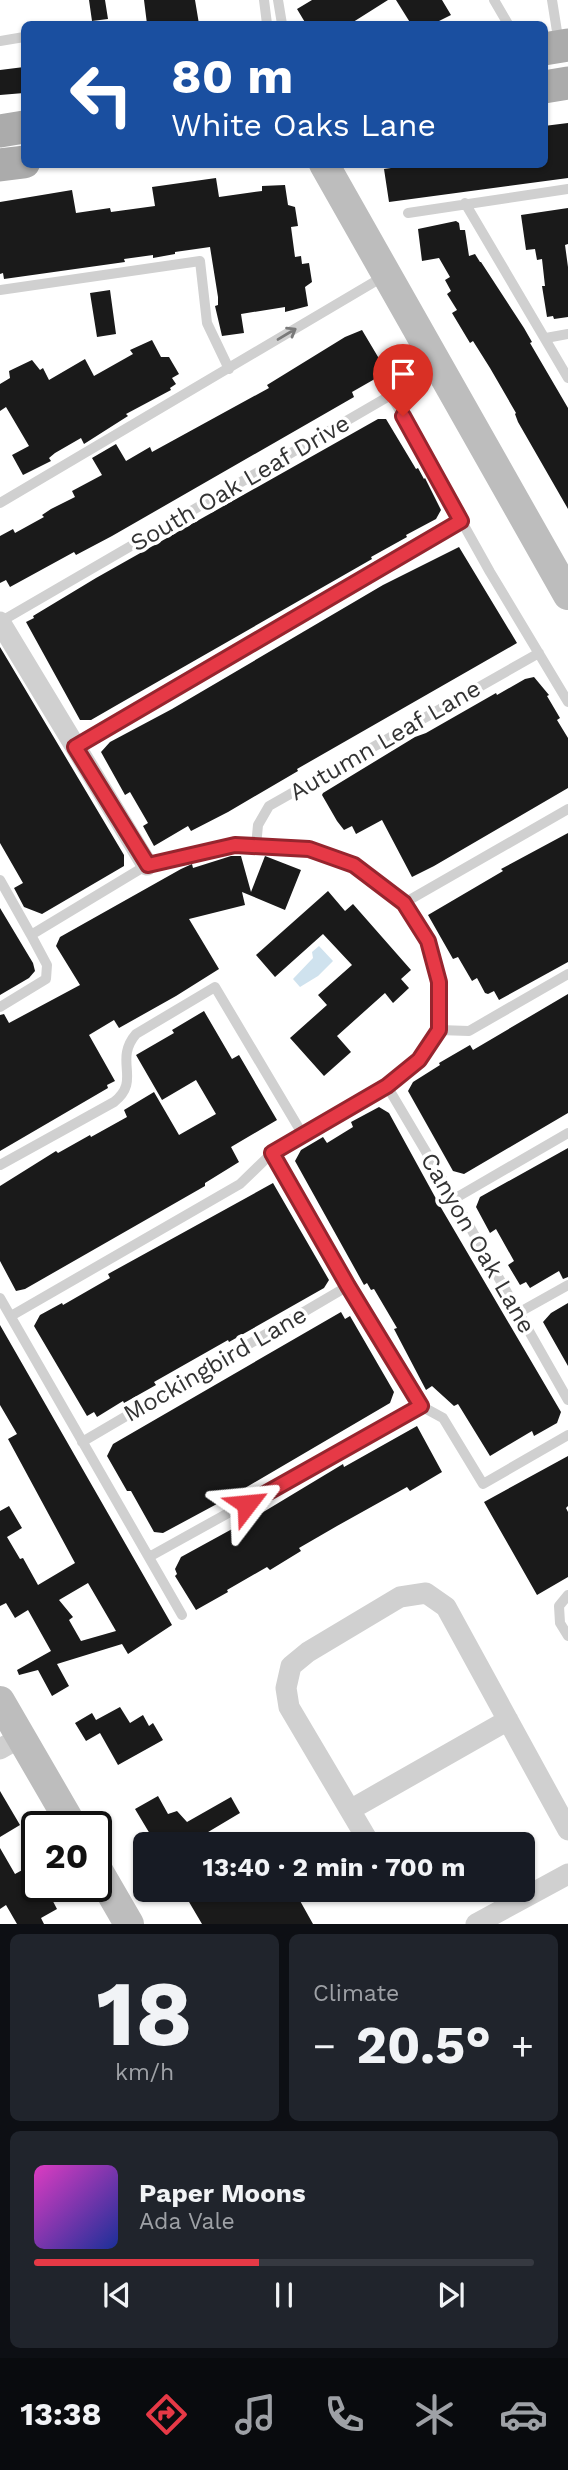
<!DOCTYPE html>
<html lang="en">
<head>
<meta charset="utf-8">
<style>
  body { margin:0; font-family:"Work Sans",sans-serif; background:#20242c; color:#f1f3f6; height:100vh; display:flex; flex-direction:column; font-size:26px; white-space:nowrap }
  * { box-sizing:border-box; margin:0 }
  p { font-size:23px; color:#9ea1a6 }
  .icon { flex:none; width:38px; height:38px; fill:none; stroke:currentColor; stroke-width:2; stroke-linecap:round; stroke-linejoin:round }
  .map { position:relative; height:1924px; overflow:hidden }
  .details { display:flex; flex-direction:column; gap:10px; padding:10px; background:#0d0f14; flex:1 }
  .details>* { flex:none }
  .top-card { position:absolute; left:21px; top:21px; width:527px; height:147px; border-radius:10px; box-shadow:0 2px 5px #0004; background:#1a4fa0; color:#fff; overflow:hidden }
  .speed { position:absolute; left:21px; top:1811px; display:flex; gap:14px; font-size:35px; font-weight:700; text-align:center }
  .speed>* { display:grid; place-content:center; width:91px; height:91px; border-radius:50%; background:#171b24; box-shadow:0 2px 5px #0004; line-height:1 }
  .speed .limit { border:4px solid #111; border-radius:10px; background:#fff; color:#111 }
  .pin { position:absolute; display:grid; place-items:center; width:60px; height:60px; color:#fff; margin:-72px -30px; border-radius:50% 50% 50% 0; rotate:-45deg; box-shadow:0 0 7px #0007 }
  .pin .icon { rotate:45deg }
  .me { position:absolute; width:77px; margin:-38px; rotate:61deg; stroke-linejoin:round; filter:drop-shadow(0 0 5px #0008) }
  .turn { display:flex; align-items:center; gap:24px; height:147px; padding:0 35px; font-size:32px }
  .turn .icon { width:91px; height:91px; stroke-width:2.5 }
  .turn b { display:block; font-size:49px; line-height:60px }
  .big { font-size:52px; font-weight:700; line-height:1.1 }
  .details .card { flex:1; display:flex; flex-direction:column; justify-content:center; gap:10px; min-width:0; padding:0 24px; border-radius:10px; background:#20242c }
  .details .dial { align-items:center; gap:0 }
  .dial b { font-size:91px; line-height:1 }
  .song { display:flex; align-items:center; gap:21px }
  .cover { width:84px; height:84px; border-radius:10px; background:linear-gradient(135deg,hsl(310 70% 55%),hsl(230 70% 35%)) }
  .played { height:7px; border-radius:4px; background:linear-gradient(90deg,#e63946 45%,#363941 45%) }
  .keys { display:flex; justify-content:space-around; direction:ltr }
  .heat { display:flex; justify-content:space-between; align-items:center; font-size:38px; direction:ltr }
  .details .tiles { flex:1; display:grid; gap:10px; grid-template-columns:1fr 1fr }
  .card:last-child { grid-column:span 2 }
  .trip { position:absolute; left:133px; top:1832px; width:402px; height:70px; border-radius:10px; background:#171b24; box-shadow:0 2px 5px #0004; font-weight:700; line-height:70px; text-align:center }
  .tab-bar { display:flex; height:112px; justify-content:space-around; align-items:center; background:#090b0e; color:#9ea1a6 }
  .tab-bar .icon { width:49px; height:49px }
  .tab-bar .current { color:#e63946 }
  .tab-bar b { font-size:32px; color:#f1f3f6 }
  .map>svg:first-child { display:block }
  .water { fill:#cfe2ee }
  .building { fill:#1a1a1a; fill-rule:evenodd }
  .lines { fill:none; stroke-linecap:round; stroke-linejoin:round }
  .lane { stroke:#d0d0d0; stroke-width:10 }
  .street { stroke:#d0d0d0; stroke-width:21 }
  .secondary { stroke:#bdbdbd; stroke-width:30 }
  .primary { stroke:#ababab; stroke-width:33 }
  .oneway { stroke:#7a7a7a }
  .route-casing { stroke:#96252e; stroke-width:18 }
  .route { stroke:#e63946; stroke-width:12 }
  .labels { text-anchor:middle; stroke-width:7; stroke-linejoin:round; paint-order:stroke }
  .street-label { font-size:24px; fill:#333; stroke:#fff }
</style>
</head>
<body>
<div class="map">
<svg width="568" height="1924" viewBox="0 0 568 1924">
  <rect width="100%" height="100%" fill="#fff"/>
  <!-- water -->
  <path class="water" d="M319,946L333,961L318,976L300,987L293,979L313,958L312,952Z"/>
  <!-- building -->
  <path class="building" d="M89,0H105L108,19L92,21Z
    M144,0H195L199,24H147Z
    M312,0H388L350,24H306L297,9Z
    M396,0H442L451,15L433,24H411Z
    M24,67V93L0,95V70Z
    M568,123V178L389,202L384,169L391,168L390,164H544V126Z
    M216,178L219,197L262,191V186L285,185L288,205L295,207L298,226L291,227L295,257L301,256L302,264L309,263L312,282L305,287L308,306L285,312V307L241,314L244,333L222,336L215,306L218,305V297L210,247L175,252V254L153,258V255L124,259L125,262L4,279L3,273L0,274V202L72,190L76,213L110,208L111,212L155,206L152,187Z
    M568,208V244L565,245L568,267V317L554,319L553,316L547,317L542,286H545L542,259L537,260L535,249L526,250L521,215Z
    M456,221L459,223L460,230H465L469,256L475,254L480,262H481L524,328L532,342L530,343L568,408V509L518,422L515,414L516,413L490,368L473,341L470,343L452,313L457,310L447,294L451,291L445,280L450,277L439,258L422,261L418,229Z
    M110,290L116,334L97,337L90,293Z
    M362,330L387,372L352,392L354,397L112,536L76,555L74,552L10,587L6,580L0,583V536L13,529L15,533L44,517L42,515L51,509L75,497L72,491L102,475L92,458L116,444L126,461L150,447L152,452L269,388L267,385L345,337Z
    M152,340L161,357H169L179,374L172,378L176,384L170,388L171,390L126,414L128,416L84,444L81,438L55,453L49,458L51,461L23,475L12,455L29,446L6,407L0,411V384L10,378L9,371L32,360L40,370L43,368L49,380L85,359L94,376L133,354L130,350Z
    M378,419H386L416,469L418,468L424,479L425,478L441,510L436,519L406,535L407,537L371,557L372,559L117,705L91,720H80L26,622L34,618L33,616L96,578Z
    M459,547L517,643L297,769L298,771L228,812L191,831L188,826L154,846L143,826L148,823L130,792L125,795L101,752L110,742L172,709L383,585Z
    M0,647L124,855V866L42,914L24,907L14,888L23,883L0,843Z
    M534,677L549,695L547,696L560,718L557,720L568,738V788L434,866L412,877L382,820L356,834L352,826L344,830L337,821L322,795L323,793L415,737L426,733L496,693L497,695L525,679Z
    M568,833V962L499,1000L494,991L488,994L485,993L477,978L472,981L458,957L453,959L428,915L503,871L501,869Z
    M231,856H241L251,892L265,856L301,870L285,910L242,892L245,905L189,919L219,969L176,996L119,1028L114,1020L89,1035L115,1081L107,1085L108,1088L0,1151V1015L4,1014L9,1023L80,985L56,946L60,937L181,869L192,864L193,868Z
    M328,891L345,911L353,904L411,970L401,979L409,988L393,1003L385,993L337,1036L351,1052L324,1076L290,1038L327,1005L318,995L352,965L323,934L275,977L256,955Z
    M0,908L33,963L35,971L29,978L0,995Z
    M568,994V1113L464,1174L453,1171L408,1091L413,1082L440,1065L439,1063L470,1045L473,1050Z
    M204,1011L232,1059L239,1055L277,1120L231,1147L239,1162L205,1183V1186L25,1289L16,1291L0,1261V1186L56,1151L58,1153L90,1135L91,1137L127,1117L124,1110L154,1092L179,1135L216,1114L196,1080L162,1100L136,1055L174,1033L172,1030Z
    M379,1107L389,1113L440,1206L561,1412L557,1423L534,1436L532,1431L490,1456L458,1404L454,1406L432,1386L426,1390L394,1329L397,1328L374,1289L371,1290L367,1283L364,1285L295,1161L301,1150L323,1137L327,1143L353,1127L351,1122Z
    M568,1148V1277L563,1279L559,1271L530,1288L526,1282L520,1285L508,1265L514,1261L496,1229L490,1233L476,1207L480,1197Z
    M273,1183L329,1280L324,1288L229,1342L228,1340L154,1382L156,1385L124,1403L123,1401L97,1417L94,1412L87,1416L34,1326L40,1315L62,1303L63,1305L110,1278L108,1274Z
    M568,1303V1366L543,1322L551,1313Z
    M341,1312L345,1319L350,1316L394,1392L390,1403L228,1498L163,1533L154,1532L131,1491H127L107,1456L113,1444Z
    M0,1325L172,1625L128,1654L122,1644L57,1664L69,1686L52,1696L38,1670L19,1675L17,1670L51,1651L28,1610L15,1618L6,1603L0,1606V1511L9,1506L22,1528L7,1537L20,1559L23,1558L38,1585L75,1563L8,1439L17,1434L0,1405ZM88,1583L116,1631L81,1641L69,1620L73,1617L59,1600Z
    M417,1426L442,1472L410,1491L407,1487L337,1526L299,1548L301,1551L270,1570L267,1567L227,1590L228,1592L196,1610L175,1576L177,1574L175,1569L181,1557L265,1511L343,1464L344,1467Z
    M568,1456V1506L566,1508L568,1512V1577L537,1595L484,1502Z
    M120,1707L130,1723L143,1715L149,1726L153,1723L163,1740L118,1765L100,1733L86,1741L75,1723L92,1713L96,1720Z
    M0,1791L20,1825L0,1837Z
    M158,1796L168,1814L177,1811L187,1822L231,1797L240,1813L188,1844H156L135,1809Z
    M0,1848L15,1874L37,1862V1886H45L57,1909L41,1918L44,1924H17L6,1905L0,1909Z
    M182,1890H294L313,1924H202Z"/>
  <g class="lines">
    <!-- lane -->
    <path class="lane" d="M264,0L267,24
      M278,0L282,24
      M494,0L508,24
      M552,0L559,44
      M0,41L24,37
      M465,203L568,378
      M408,213L568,189
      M0,290L200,261L207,323L229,369
      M546,338L568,334
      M0,503L386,275
      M0,622L391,395L490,572L568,702
      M75,747L461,521
      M256,846L258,825L269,806L539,653
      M0,880L31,935
      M404,903L568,809
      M0,1007L46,979L47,965L31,935L147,865L235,845L309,849L354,865L404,903L428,941L439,982V1030L419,1060L387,1086L272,1153L240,1184L11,1316
      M439,1030L469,1031L568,974
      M387,1086L454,1199L568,1400
      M272,1153L348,1286L421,1406L443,1418L483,1484L568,1435
      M0,1165L114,1102C142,1080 113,1061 136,1034L215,987L303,1135
      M454,1199L568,1133
      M0,1298L182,1615
      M518,1313L568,1285
      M82,1442L348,1286
      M149,1557L421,1406
      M568,1595L559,1606L560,1623L568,1636"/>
    <!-- street -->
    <path class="street" d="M0,622L147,865
      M0,1749L21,1737
      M350,1810L508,1720
      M370,1844L289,1707L286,1688L291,1666L308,1652L400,1597L426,1593L446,1607L568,1830
      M476,1924L568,1874"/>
    <!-- secondary -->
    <path class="secondary" d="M324,164L568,595
      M0,1701L73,1827
      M96,1867L129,1924"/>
    <!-- primary -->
    <path class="primary" d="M544,49L568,45
      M544,87L568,83
      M0,131L24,127
      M0,165L24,162"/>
  </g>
  <!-- one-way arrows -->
  <defs><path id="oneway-shaft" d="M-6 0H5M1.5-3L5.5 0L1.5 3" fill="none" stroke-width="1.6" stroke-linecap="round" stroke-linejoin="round" transform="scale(1.75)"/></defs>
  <use class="oneway" href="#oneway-shaft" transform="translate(287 334) rotate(-31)"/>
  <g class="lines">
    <!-- route casing -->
    <g class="route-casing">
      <path id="route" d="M247,1504L421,1406L348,1286L272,1153L387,1086L419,1060L439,1030V982L428,941L404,903L354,865L309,849L235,845L148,865L75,747L461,521L403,416"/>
    </g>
    <!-- route -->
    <use href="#route" class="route"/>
  </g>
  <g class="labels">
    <!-- street labels -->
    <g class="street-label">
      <text transform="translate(240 483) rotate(-30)" y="8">South Oak Leaf Drive</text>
      <text transform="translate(385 740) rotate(-30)" y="8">Autumn Leaf Lane</text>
      <text transform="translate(478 1243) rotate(60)" y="8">Canyon Oak Lane</text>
      <text transform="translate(215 1364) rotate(-30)" y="8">Mockingbird Lane</text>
    </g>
  </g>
</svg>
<div class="speed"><div class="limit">20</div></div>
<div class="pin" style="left:403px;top:416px;background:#d93025"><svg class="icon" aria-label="arrive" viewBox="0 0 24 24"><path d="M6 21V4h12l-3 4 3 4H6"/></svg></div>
<svg class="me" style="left:247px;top:1504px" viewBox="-20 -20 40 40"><path d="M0-17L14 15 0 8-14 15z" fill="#e63946" stroke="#fff" stroke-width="4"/></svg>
<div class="trip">13:40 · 2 min · 700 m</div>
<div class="top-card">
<div class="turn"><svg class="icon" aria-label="left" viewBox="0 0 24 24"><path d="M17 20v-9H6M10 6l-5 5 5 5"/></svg><div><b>80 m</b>White Oaks Lane</div></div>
</div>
</div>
<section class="details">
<div class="tiles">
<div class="card dial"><b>18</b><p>km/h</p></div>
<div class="card"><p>Climate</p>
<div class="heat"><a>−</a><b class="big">20.5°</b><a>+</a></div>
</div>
<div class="card">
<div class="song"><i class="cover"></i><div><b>Paper Moons</b><p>Ada Vale</p></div></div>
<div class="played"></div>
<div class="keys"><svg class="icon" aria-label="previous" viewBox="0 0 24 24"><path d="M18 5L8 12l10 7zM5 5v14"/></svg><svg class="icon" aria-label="pause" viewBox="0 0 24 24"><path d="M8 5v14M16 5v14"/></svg><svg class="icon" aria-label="next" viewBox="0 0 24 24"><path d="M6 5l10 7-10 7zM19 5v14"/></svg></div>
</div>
</div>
</section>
<nav class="tab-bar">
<b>13:38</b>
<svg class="icon current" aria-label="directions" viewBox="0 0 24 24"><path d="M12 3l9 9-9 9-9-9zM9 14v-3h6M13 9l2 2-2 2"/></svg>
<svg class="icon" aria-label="music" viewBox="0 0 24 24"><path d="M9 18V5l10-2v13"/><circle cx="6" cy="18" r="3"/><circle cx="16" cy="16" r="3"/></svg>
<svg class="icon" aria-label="phone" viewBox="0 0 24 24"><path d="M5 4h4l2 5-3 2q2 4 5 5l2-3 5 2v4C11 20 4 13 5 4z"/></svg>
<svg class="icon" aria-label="climate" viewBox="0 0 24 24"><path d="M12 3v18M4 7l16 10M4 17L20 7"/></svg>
<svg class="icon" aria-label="car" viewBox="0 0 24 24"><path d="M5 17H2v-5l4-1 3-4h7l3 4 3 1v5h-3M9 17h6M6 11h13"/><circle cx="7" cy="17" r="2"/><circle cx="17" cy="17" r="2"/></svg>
</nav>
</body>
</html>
